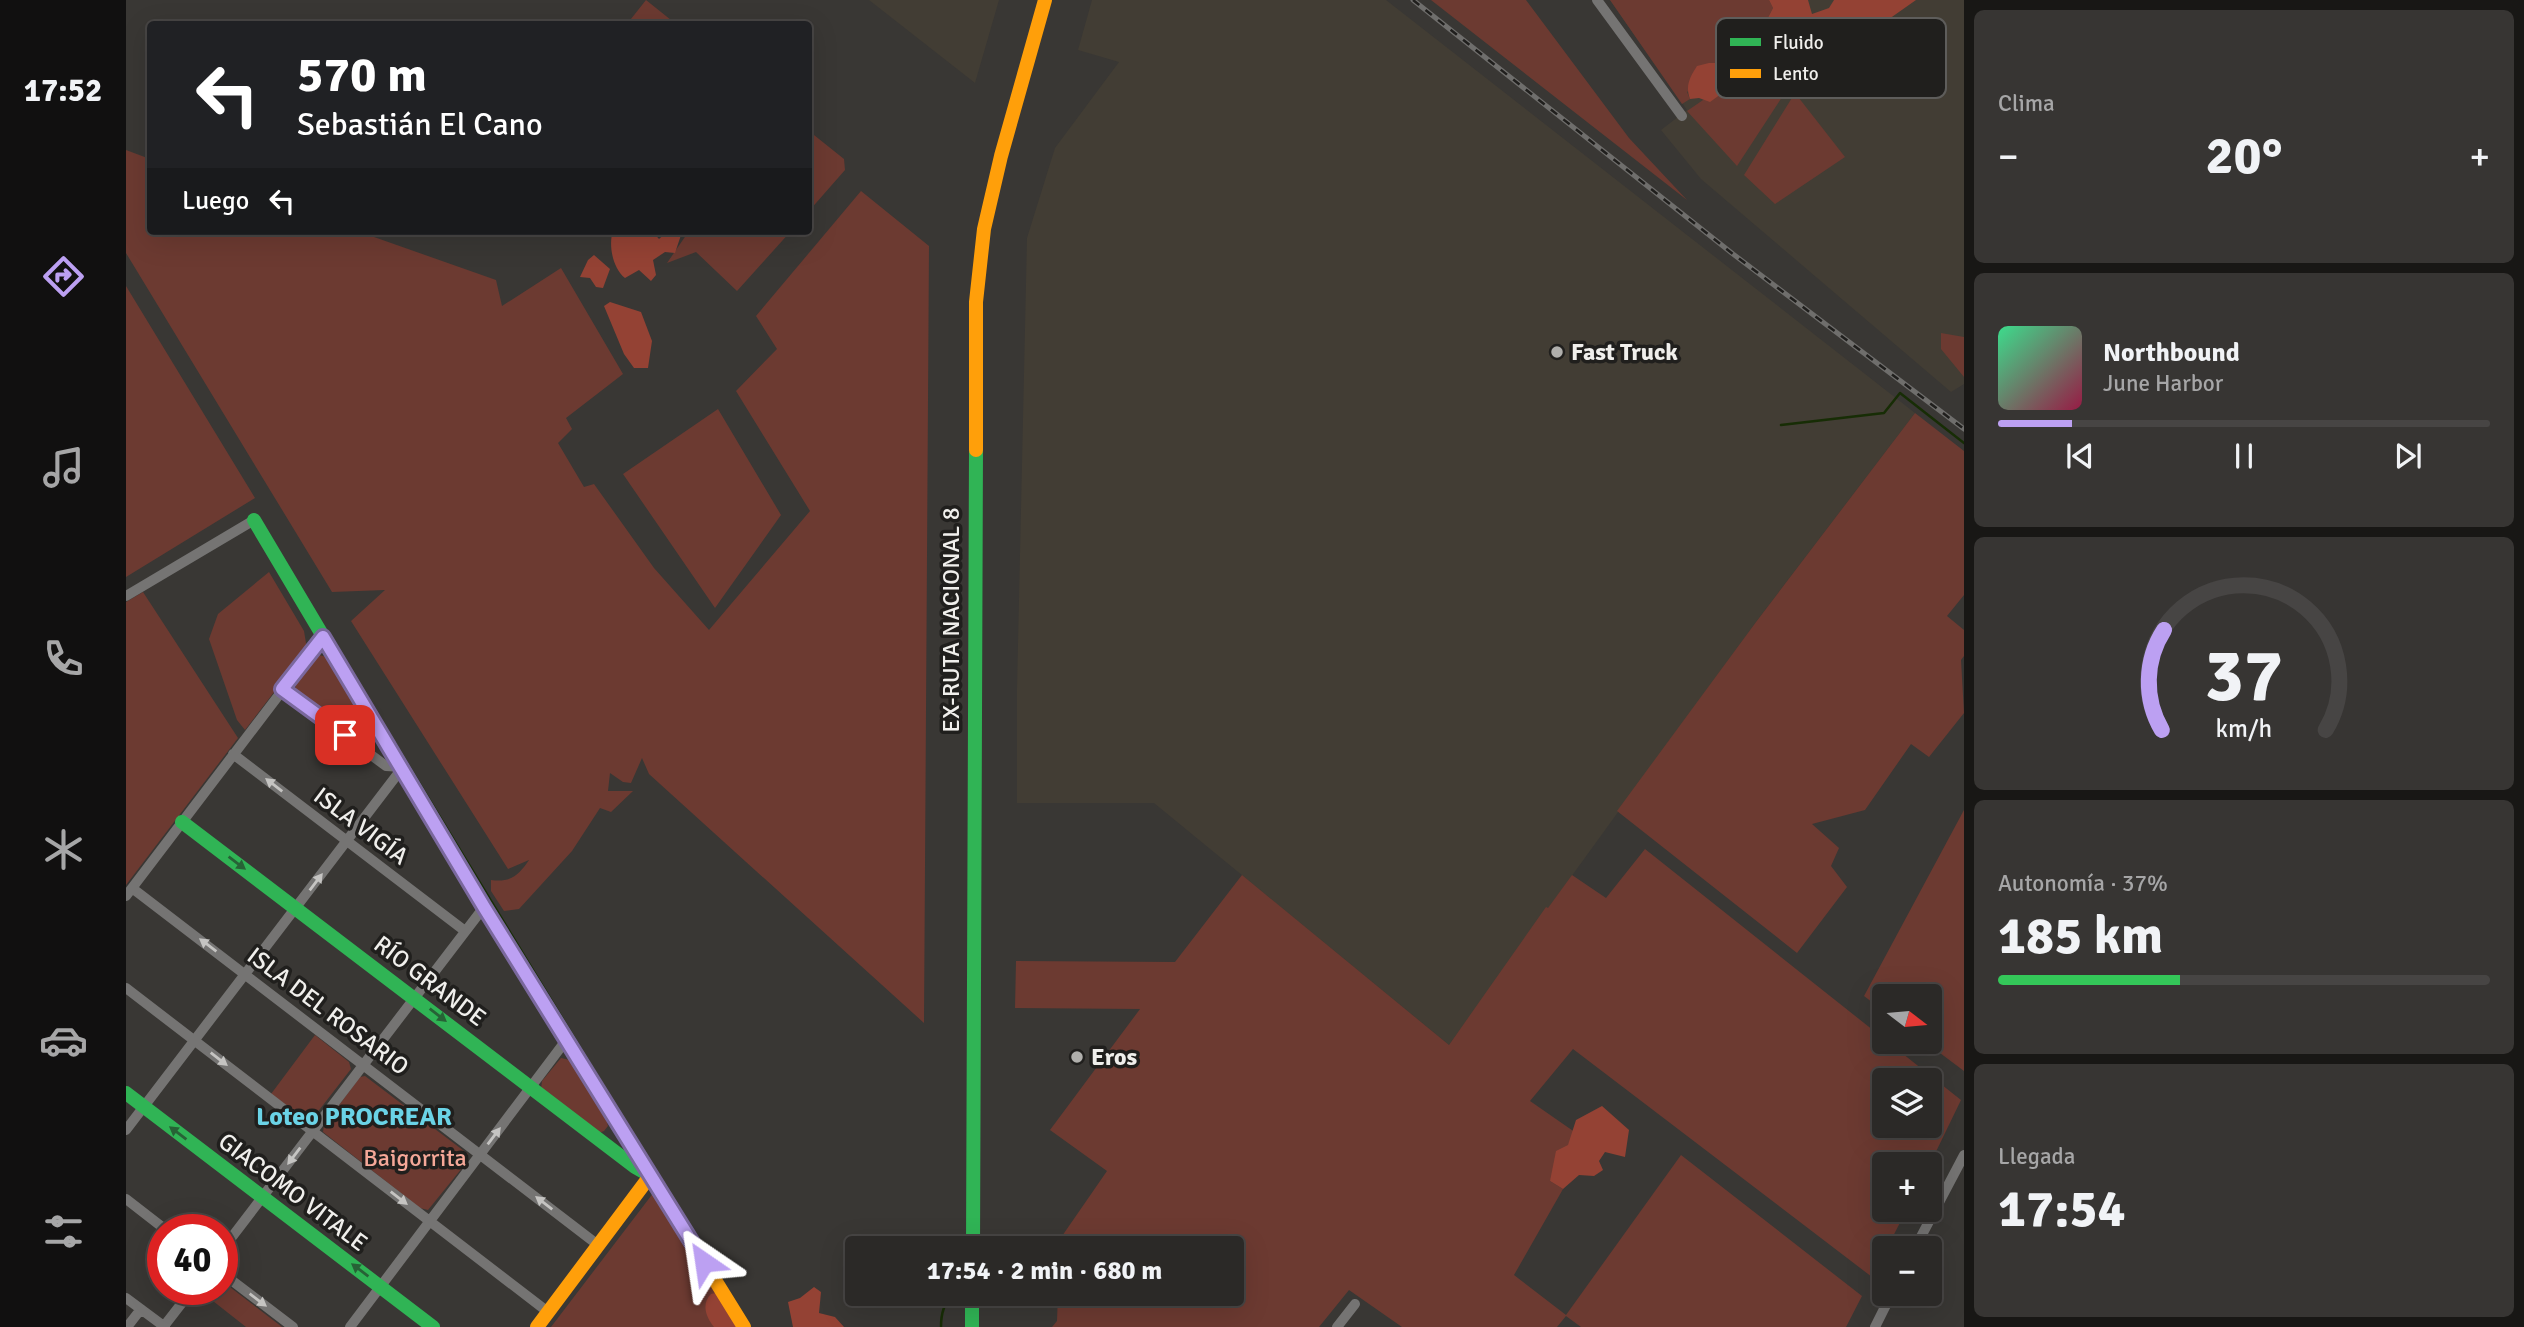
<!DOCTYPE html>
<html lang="es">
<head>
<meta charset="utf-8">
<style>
  body { margin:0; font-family:Signika,sans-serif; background:#373533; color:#f1f3f6; height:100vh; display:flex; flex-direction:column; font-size:26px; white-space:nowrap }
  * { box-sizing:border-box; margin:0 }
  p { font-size:23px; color:#a6a6a7 }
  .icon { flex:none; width:38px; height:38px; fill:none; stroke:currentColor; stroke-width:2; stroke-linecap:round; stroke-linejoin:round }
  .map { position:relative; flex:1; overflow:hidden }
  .side { display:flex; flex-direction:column; gap:10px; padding:10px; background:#181715; width:560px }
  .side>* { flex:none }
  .guide { position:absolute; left:21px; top:21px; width:665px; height:214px; border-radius:7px; box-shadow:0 7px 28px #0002,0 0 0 2px #474544; background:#202124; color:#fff; overflow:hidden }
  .needle { width:46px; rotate:106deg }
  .buttons { position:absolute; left:1746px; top:984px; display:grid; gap:14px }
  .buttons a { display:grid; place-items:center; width:70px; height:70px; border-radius:7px; background:#2b2927; box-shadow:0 7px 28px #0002,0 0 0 2px #474544; font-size:35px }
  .speed { position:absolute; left:21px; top:1214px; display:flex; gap:14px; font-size:35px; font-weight:700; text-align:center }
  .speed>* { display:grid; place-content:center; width:91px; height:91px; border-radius:50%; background:#2b2927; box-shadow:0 7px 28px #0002,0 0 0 2px #474544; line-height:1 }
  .speed .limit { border:10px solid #d22; background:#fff; color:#111 }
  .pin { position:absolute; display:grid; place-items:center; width:60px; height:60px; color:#fff; margin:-30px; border-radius:14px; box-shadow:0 4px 10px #0006 }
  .me { position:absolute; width:77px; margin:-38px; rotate:328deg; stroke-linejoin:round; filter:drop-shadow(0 0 5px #0008) }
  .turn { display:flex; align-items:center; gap:24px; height:147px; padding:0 35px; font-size:32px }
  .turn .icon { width:91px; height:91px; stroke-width:2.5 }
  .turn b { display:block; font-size:49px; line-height:60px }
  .then { display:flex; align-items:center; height:66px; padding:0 35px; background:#0003; gap:14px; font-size:26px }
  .big { font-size:52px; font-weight:700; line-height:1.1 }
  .side .tile { flex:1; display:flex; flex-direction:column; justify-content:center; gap:10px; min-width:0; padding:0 24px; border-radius:10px; background:#373533 }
  .side .dial { align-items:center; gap:0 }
  .dial svg { height:182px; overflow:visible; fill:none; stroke:#474544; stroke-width:7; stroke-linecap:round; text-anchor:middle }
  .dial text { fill:#f1f3f6; stroke:none }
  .song { display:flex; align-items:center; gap:21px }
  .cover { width:84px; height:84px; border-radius:10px; background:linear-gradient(135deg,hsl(150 70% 55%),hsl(340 70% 35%)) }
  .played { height:7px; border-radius:4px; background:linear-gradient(90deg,#bca0f2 15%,#474544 15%) }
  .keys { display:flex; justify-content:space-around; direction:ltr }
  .heat { display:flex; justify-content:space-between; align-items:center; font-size:38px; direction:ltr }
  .charge { height:10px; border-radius:5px; background:linear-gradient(90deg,#34c759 37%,#474544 0) }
  .trip { position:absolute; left:719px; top:1236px; width:399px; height:70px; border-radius:7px; background:#2b2927; box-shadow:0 7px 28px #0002,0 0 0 2px #474544; font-weight:700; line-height:70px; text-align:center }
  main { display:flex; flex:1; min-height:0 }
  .tab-bar { display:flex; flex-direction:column; width:126px; justify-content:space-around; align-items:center; background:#111010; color:#a6a6a7 }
  .tab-bar .icon { width:49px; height:49px }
  .tab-bar .on { color:#bca0f2 }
  .tab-bar b { font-size:32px; color:#f1f3f6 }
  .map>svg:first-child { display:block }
  .built { fill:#423d34 }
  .green { fill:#6c3a31; fill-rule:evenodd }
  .forest { fill:#944234 }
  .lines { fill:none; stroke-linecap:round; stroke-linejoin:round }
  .stream { stroke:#172d05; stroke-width:2.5 }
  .street { stroke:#757473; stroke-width:10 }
  .fast { stroke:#30b455; stroke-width:14 }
  .slow { stroke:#ff9f0a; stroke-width:14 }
  .rail-casing { stroke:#6f6e6c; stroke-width:5 }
  .rail { stroke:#201f1d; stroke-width:2.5; stroke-dasharray:8; stroke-linecap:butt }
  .oneway { fill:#c5c4c2 }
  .oneway2 { fill:#276236 }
  .route-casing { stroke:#7a689d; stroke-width:18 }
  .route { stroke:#bca0f2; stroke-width:12 }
  .poi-dot { fill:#b0afac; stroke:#201f1d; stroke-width:2.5 }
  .labels { text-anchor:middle; stroke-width:7; stroke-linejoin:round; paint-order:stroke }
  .poi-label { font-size:24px; font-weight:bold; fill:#f0efec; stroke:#201f1d; text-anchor:start }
  .street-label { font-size:24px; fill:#f0efec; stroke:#201f1d }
  .park-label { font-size:24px; fill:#f5a898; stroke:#201f1d }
  .neighbourhood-label { font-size:26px; font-weight:bold; fill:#6ad3e6; stroke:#201f1d }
  .key { fill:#201f1d; stroke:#5e5d5b; stroke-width:2 }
  .key-label { font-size:19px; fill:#f0efec }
</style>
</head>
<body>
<main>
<nav class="tab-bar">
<b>17:52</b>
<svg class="icon on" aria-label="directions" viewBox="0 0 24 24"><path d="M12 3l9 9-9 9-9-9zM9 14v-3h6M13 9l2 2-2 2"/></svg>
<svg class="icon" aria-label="music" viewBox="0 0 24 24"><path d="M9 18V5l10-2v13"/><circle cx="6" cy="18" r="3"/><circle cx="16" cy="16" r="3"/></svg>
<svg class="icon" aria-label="phone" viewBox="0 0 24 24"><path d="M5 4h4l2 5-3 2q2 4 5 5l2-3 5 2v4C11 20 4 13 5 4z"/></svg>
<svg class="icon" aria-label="climate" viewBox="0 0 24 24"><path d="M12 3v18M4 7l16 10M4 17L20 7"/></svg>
<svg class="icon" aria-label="car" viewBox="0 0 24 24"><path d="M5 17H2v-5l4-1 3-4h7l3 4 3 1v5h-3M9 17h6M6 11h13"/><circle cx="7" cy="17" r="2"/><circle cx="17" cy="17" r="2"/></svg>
<svg class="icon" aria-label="filters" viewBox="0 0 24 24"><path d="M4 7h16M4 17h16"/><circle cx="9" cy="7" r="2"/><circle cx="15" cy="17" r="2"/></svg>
</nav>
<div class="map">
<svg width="1838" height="1327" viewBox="0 0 1838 1327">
  <rect width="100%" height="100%" fill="#393734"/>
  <!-- built -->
  <path class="built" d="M743,0H873L849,83Z
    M966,0H1260L1789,413L1630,622L1323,1045L1028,803H891V689L901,238L929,148L993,62L952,50Z
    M1484,0H1838V384L1825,392L1575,179L1535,130L1561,110Z"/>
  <!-- green -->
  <path class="green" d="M520,0L550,24H501Z
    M1305,0H1400L1503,138L1561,200Z
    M1484,0H1643L1647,8L1633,35L1636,45L1601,70L1594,63L1561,92L1564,99L1556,104Z
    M1644,54L1664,85L1611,166L1561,111Z
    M1669,93L1719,157L1649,204L1618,175Z
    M683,131L718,159L719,170L683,211Z
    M0,150L24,159V231H231L370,280L376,306L435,268L497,374L440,418L446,429L432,443L458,487L468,484L528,568L583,630L684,511L610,391L651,349L630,316L735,191L803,246L798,1023L523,774L516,758L505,783L497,782L484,773L482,791H507L485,812L474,808L446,851L393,909L378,911L365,891V880C384,883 393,875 403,860L382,869L225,621L259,590L206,592L0,253Z
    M563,231H665L611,291L570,252L541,263Z
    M0,286L129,498L0,577Z
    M1815,333L1838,337V377L1815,349Z
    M592,409L655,515L589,608L497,474Z
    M1789,413L1838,451V595L1821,616L1838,630V656L1835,660L1838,713L1803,757L1785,744L1739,810L1686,824L1713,848L1705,866L1721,887L1671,953L1491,811L1630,622Z
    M143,572L178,631L181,649L119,730L111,720L83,639L92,614Z
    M17,592L112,738L0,885V602Z
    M193,655L201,657L246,732L242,740H234L169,690L170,683Z
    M1838,810V1071L1798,1041H1804V996H1759V1012L1738,996Z
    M1519,849L1835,1100L1804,1164H1759V1209H1781L1761,1248H1759V1252L1746,1277L1447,1049L1404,1101L1453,1135L1424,1181L1437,1189L1388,1275L1440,1315L1555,1155L1736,1296L1720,1327H1455L1440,1316L1431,1327H1276L1223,1290L1193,1327H926L931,1321L932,1293H1106V1248H933L934,1239L981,1171L924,1130L1014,1009L889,1008L890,961L1049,962L1116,875L1323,1045L1420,907L1422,908L1446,875L1480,898ZM1759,1080H1804V1125H1759Z
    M189,1035L223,1062L225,1069L187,1118L181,1120L145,1094Z
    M435,1058L444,1060L481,1122L482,1126L478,1131L473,1133L415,1089L416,1081Z
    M239,1076L342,1154L341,1162L302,1210L294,1208L197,1132L198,1125L234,1077Z
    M528,1192L610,1327H425Z
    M96,1281L156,1327H120L73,1290H96Z"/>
  <!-- forest -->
  <path class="forest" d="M1643,0H1682L1686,14L1703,8L1708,0H1790L1682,76L1669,72L1660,59L1666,38L1638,50L1633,35L1647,8Z
    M1583,63H1594L1605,73L1595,94L1584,102L1573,98L1564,99C1559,86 1564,77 1571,66Z
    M487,231H526L533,239L542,231L555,235L549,253L539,252L527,260L530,275L525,281L513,270L499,278C487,269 482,245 487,231Z
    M468,255L484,269L477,288L470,287L464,278L454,277L462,260Z
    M484,302L515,312L526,341L522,368H508L498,354L478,306Z
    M1476,1106L1503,1130L1499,1157L1479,1152L1473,1161L1477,1170L1468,1176L1453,1175L1437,1189L1424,1181L1430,1151L1442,1145L1450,1120Z
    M688,1287L695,1292L693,1313L709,1317L718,1327H667L662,1302L674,1298Z
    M594,1292L619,1327H588C580,1317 575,1304 585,1294Z"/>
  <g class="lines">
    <!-- stream -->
    <path class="stream" d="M1655,425L1758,413L1774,393L1838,443
      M269,743L480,1090
      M854,1244H869
      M833,1248L834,1244H839
      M815,1327C815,1313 818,1303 828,1293"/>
    <!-- street -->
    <path class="street" d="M1471,0L1556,116
      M0,596L128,520
      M156,689L260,766L277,767
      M107,754L339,931
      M6,888L472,1245
      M0,896L197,637
      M0,988L422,1312
      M0,1130L277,767
      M0,1199L40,1230
      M1789,1248L1838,1155
      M96,1250L358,907
      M96,1273L167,1327
      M0,1298L39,1327
      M38,1326L66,1290
      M1,1327L15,1309
      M224,1327L441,1039
      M1211,1327L1229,1304
      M1749,1327L1766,1293"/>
    <!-- fast -->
    <path class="fast" d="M128,520L358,907L529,1183
      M56,822L509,1167L523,1175
      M0,1093L307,1327
      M847,1248L850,450
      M846,1293V1327"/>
    <!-- slow -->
    <path class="slow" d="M850,450V302L858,229L875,156L919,0
      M529,1183L618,1327
      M411,1327L524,1176"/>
    <!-- rail casing -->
    <g class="rail-casing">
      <path id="rail" d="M1287,0L1607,254L1838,429"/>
    </g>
    <!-- rail -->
    <use href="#rail" class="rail"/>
  </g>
  <!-- one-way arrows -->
  <defs><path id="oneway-solid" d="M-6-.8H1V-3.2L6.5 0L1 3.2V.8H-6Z" transform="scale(1.75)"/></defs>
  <g class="oneway">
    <use href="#oneway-solid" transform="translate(148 785) rotate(-142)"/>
    <use href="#oneway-solid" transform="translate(190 882) rotate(-53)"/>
    <use href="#oneway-solid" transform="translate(82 945) rotate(-143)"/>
    <use href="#oneway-solid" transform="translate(93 1059) rotate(38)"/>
    <use href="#oneway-solid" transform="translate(368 1136) rotate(-53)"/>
    <use href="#oneway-solid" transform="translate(168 1156) rotate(127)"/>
    <use href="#oneway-solid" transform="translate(273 1198) rotate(38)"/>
    <use href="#oneway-solid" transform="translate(418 1203) rotate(-142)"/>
    <use href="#oneway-solid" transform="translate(132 1300) rotate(37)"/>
  </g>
  <g class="oneway2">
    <use href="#oneway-solid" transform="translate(111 863) rotate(37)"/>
    <use href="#oneway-solid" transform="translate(312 1015) rotate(38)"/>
    <use href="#oneway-solid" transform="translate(52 1133) rotate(-143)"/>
    <use href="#oneway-solid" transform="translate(234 1270) rotate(-143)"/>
  </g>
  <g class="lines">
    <!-- route casing -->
    <g class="route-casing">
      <path id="route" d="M219,735L156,689L197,637L358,907L578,1262"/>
    </g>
    <!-- route -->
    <use href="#route" class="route"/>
  </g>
  <!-- markers -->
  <g class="poi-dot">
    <circle cx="1431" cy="352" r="7"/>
    <circle cx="951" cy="1057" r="7"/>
  </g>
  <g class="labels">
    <!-- poi labels -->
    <g class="poi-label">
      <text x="1445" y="360">Fast Truck</text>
      <text x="965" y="1065">Eros</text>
    </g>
    <!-- street labels -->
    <g class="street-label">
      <text transform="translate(825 620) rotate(-90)" y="8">EX-RUTA NACIONAL 8</text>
      <text transform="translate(235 826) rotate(37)" y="8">ISLA VIGÍA</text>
      <text transform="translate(304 981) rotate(37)" y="8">RÍO GRANDE</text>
      <text transform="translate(202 1011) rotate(37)" y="8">ISLA DEL ROSARIO</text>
      <text transform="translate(167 1192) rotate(37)" y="8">GIACOMO VITALE</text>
    </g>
    <!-- park labels -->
    <g class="park-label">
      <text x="289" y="1166">Baigorrita</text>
    </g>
    <!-- neighbourhood labels -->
    <g class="neighbourhood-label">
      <text x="228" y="1125">Loteo PROCREAR</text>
    </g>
  </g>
  <!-- legend -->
  <rect x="1590" y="18" width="230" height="80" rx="10" class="key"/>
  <rect x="1604" y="38" width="31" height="8" fill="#30b455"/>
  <rect x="1604" y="69" width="31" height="9" fill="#ff9f0a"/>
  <g class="key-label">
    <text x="1647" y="49">Fluido</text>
    <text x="1647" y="80">Lento</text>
  </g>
</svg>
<div class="buttons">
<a><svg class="needle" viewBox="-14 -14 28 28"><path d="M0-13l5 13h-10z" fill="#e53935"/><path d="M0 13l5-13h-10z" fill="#a6a6a7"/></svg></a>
<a><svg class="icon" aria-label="layers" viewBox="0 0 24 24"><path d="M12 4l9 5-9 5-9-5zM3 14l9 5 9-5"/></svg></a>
<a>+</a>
<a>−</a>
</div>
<div class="speed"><div class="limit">40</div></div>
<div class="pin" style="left:219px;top:735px;background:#d93025"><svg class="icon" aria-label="arrive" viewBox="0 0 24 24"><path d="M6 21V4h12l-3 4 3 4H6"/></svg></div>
<svg class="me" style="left:578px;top:1262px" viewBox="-20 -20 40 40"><path d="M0-17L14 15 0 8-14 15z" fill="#bca0f2" stroke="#fff" stroke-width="4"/></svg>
<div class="trip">17:54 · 2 min · 680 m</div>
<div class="guide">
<div class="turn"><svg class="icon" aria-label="left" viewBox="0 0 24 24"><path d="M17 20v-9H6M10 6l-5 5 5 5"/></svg><div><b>570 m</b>Sebastián El Cano</div></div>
<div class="then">Luego<svg class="icon" aria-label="left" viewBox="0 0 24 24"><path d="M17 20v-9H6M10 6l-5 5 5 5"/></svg></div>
</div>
</div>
<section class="side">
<div class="tile"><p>Clima</p>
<div class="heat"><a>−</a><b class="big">20°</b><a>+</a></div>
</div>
<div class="tile">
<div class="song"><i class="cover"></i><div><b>Northbound</b><p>June Harbor</p></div></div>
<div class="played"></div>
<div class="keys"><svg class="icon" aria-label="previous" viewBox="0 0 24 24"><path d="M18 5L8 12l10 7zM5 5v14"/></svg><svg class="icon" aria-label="pause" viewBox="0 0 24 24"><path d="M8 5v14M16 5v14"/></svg><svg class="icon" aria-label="next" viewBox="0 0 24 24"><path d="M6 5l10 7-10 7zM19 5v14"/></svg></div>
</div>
<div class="tile dial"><svg viewBox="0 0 100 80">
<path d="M14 69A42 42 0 1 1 86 69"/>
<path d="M14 69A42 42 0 0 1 15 25" stroke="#bca0f2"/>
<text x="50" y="56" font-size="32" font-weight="700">37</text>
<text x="50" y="72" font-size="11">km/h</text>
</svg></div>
<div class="tile"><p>Autonomía · 37%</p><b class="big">185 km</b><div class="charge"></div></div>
<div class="tile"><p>Llegada</p><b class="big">17:54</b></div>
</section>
</main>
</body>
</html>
